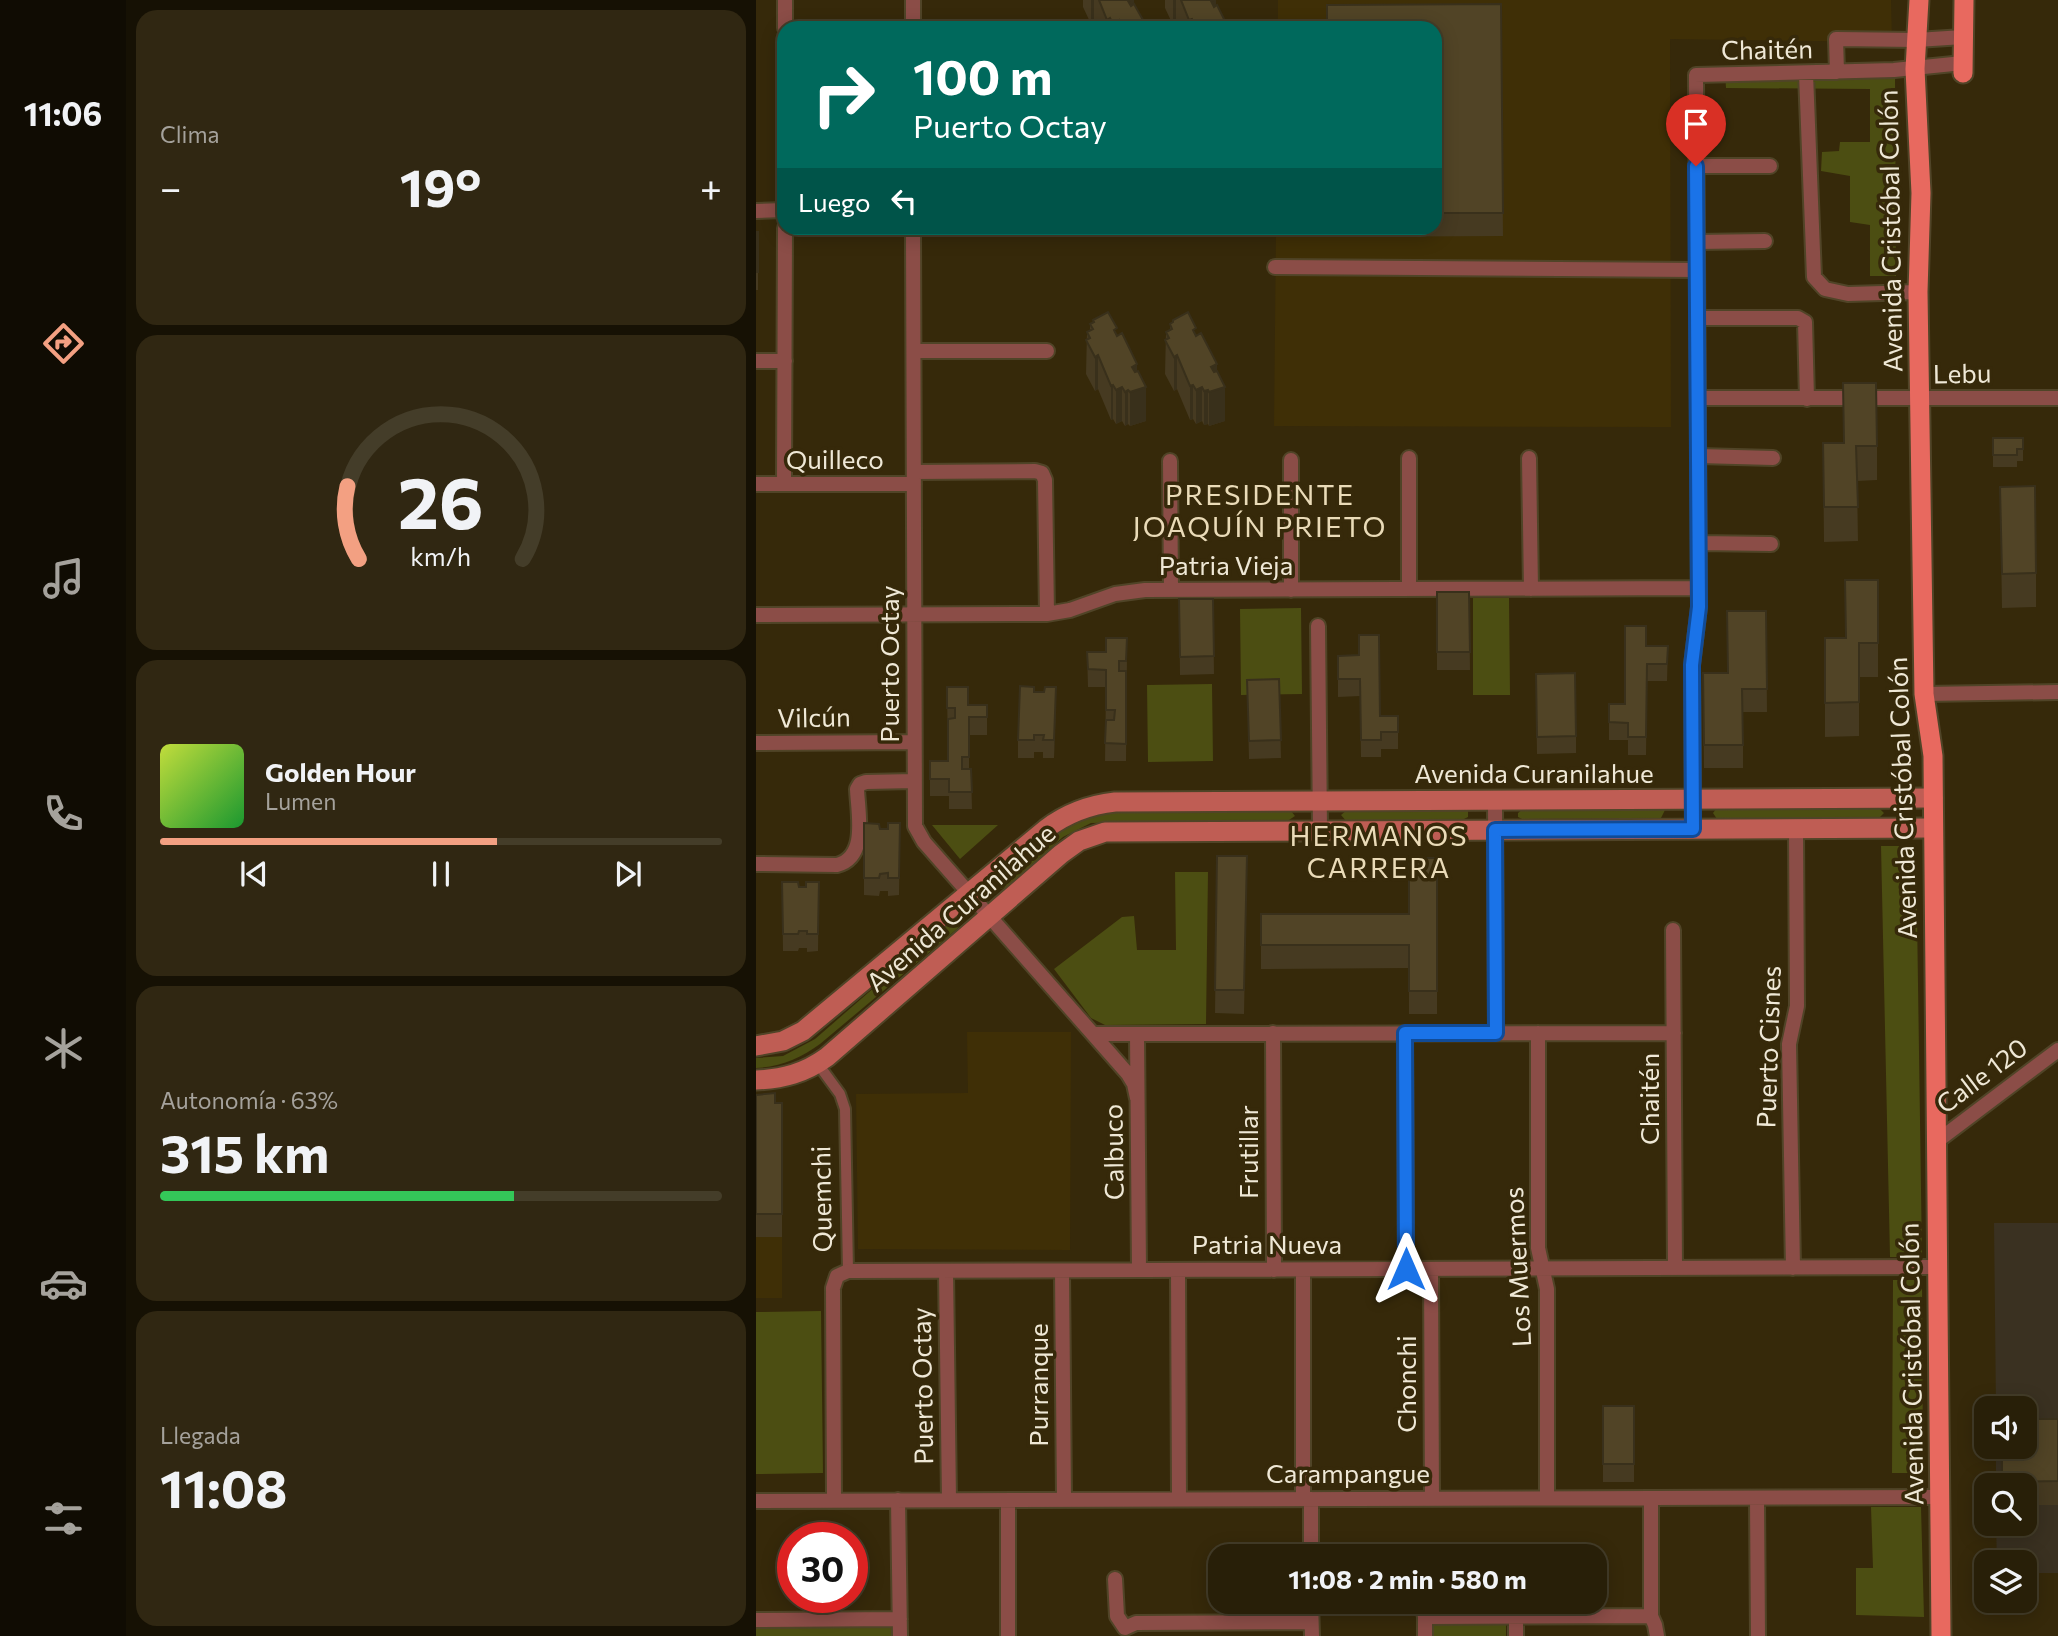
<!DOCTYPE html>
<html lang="es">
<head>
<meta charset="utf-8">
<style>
  body { margin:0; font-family:Commissioner,sans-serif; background:#302712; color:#f1f3f6; height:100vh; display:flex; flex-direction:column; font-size:26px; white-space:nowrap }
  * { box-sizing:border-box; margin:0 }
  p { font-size:23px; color:#a5a29c }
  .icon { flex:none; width:38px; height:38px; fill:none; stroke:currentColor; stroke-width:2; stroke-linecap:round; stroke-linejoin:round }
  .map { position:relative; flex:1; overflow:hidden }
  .side { display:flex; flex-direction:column; gap:10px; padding:10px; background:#161104; width:630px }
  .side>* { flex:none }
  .guide { position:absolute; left:21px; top:21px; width:665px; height:214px; border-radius:21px; box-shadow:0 4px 18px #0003,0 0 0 2px #443d29; background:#00695c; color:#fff; overflow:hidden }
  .fabs { position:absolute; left:1218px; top:1396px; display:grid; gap:14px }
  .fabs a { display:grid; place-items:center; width:63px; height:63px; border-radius:14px; background:#281f08; box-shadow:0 4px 18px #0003,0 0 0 2px #443d29; font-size:35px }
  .speed { position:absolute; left:21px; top:1522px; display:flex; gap:14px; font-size:35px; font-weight:700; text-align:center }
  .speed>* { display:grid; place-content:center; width:91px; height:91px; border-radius:50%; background:#281f08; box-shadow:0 4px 18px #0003,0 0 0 2px #443d29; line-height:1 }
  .speed .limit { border:10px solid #d22; background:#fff; color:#111 }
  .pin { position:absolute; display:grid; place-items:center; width:60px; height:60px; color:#fff; margin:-72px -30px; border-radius:50% 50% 50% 0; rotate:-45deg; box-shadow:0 0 7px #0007 }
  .pin .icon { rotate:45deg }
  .me { position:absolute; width:77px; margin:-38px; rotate:0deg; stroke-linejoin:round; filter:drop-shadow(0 0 5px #0008) }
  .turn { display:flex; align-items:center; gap:24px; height:147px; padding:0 21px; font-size:32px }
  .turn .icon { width:91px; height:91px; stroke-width:2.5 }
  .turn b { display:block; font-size:49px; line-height:60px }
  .then { display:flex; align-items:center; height:66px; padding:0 21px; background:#0003; gap:14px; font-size:26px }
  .big { font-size:52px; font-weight:700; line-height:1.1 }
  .side .tile { flex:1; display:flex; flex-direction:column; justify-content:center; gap:10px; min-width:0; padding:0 24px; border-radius:21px; background:#302712 }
  .side .dial { align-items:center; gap:0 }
  .dial svg { height:182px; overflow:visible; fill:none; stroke:#443d29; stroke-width:7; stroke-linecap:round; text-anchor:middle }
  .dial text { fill:#f1f3f6; stroke:none }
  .song { display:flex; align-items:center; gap:21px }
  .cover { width:84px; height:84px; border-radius:10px; background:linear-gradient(135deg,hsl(70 70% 55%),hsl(130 70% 35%)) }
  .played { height:7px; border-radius:4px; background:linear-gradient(90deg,#f3a082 60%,#443d29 60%) }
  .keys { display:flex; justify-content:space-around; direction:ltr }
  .heat { display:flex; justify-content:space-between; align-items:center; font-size:38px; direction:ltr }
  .charge { height:10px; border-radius:5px; background:linear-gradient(90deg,#34c759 63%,#443d29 0) }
  .trip { position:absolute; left:452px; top:1544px; width:399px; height:70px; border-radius:21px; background:#281f08; box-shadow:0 4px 18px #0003,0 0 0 2px #443d29; font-weight:700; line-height:70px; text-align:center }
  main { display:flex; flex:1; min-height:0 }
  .tab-bar { display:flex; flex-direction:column; width:126px; justify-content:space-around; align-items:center; background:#100c03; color:#a5a29c }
  .tab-bar .icon { width:49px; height:49px }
  .tab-bar .active { color:#f3a082 }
  .tab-bar b { font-size:32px; color:#f1f3f6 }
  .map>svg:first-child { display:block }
  .built { fill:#3f2f06 }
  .industrial { fill:#3a3121 }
  .green { fill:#4c4e12 }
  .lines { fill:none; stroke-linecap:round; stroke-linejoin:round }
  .pedestrian-casing { stroke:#504427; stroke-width:14 }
  .minor-casing { stroke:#504427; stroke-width:18 }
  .secondary-casing { stroke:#504427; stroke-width:23 }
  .primary-casing { stroke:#504427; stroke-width:23 }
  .pedestrian { stroke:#8b4d47; stroke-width:10 }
  .minor { stroke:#8b4d47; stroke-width:14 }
  .secondary { stroke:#bf5d54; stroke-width:19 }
  .primary { stroke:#e8695f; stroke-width:19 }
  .wall { fill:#463a21 }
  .shaded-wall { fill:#39301b }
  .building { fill:#514426; stroke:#39301b; stroke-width:2 }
  .route-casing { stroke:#114b97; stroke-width:18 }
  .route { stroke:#1a73e8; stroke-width:12 }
  .labels { text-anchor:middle; stroke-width:7; stroke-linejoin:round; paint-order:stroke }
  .street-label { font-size:26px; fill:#efe8d6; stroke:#36290a }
  .neighbourhood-label { font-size:28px; letter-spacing:2px; fill:#eadbb8; stroke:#36290a }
</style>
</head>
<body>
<main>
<nav class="tab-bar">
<b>11:06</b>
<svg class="icon active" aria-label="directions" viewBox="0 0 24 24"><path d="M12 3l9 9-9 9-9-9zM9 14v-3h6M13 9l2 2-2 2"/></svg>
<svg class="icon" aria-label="music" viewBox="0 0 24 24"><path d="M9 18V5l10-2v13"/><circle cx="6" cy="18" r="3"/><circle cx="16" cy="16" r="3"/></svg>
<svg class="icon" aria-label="phone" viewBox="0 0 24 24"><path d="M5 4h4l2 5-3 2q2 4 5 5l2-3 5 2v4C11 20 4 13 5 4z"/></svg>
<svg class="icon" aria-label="climate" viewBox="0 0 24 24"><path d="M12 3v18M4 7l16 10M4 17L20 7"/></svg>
<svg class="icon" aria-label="car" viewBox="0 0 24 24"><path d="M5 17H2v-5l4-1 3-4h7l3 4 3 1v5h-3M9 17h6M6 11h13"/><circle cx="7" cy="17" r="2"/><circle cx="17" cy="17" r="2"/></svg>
<svg class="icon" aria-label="filters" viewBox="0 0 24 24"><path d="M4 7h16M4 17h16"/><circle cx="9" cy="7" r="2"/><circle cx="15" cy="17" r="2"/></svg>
</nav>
<section class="side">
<div class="tile"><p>Clima</p>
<div class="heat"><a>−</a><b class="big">19°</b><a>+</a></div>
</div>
<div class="tile dial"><svg viewBox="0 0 100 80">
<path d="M14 69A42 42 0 1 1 86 69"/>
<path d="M14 69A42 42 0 0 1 9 37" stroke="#f3a082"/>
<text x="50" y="56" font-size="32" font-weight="700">26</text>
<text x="50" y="72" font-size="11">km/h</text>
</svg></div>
<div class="tile">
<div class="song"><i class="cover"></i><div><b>Golden Hour</b><p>Lumen</p></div></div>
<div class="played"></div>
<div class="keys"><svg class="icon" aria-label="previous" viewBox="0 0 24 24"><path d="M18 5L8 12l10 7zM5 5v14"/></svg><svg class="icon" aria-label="pause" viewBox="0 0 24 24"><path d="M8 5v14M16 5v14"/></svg><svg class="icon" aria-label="next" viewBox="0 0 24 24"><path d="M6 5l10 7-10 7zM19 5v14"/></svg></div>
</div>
<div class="tile"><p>Autonomía · 63%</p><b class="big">315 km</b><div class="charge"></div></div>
<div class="tile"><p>Llegada</p><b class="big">11:08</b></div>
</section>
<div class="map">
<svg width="1302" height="1636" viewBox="0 0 1302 1636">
  <rect width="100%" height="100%" fill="#36290a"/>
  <!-- built -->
  <path class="built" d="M522,0H1135L1136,42L914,39L915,427L518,426L520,228H679V28H522Z
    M211,1032H315L314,1250L102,1249L100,1094L212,1093Z
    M26,1114V1298H0V1115Z"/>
  <!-- industrial -->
  <path class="industrial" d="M1238,1223H1302V1573H1269V1563H1241L1240,1524H1269V1486H1240V1447H1269V1409H1240Z"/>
  <!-- green -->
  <path class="green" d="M1139,72L1140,276H1114V225L1094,222V176L1065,171L1066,152L1083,151L1084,142H1114V89L970,88L969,73Z
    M717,598H753L754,695H717Z
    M545,608L546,694L485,695L484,609Z
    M456,684L457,761L392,762L391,685Z
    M905,807L909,810L905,818L766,819L762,817V813L767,809Z
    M706,808L712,811V817L706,820L591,822L585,815L592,809Z
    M1123,808L1128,813L1123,818L961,819L957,813L960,809Z
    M535,811L539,816L533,820L335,823L307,837L250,887L245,889L239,885L241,880L318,820L348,813Z
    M176,825H242L204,859Z
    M1125,846H1160L1166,1257H1134Z
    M419,872H452L450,1024L349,1025L335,1018L298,969L366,917L378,916L381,950H420Z
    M197,919L204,925L201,929L64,1044C45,1058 25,1067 0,1068V1058L27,1056L59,1039Z
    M1137,1280H1166L1167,1473H1136Z
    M65,1311L67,1473L0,1474V1312Z
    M1115,1507H1165L1168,1617L1100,1615V1568H1117Z
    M750,1622V1636H675V1624Z
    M141,1627L138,1636H0V1628Z"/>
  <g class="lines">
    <!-- pedestrian casing -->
    <g class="pedestrian-casing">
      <path id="pedestrian" d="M62,1064L84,1094L89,1109L92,1271"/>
    </g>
    <!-- minor casing -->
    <g class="minor-casing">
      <path id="minor" d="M157,0V28
        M29,28V0
        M1081,72L1080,39L1161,40L1207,37
        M1050,74L1058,277L1069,289L1092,294L1162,292
        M940,166H1014
        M0,211L28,210
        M157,228L159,826L168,842L372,1074L378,1084L381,1098
        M157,228H176
        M941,242L1009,241
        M519,267L941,270
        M941,318H1042L1049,322L1051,399
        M158,351H291
        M0,361H29
        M942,398H1302
        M943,456L1017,458
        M653,458V589
        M773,458L775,589
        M535,460V590
        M414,461L415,590
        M158,472L279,471L286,473L289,480L291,614
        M0,484H158
        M28,484L29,228
        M943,543L1015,544
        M0,615L291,614L314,610L359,594L389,590L943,588
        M562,626L564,830
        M1168,694L1302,692
        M0,743L158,742
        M739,800L740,1033
        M937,829L936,665L943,607L940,75L1138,70L1207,63
        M0,864L81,865C112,857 102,814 101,789L104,784L110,782L158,781
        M917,930L919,1268
        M517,1033L518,1270
        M649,1033L650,1269
        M782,1033V1248L791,1289V1498
        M337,1034L918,1033
        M381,1034L383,1270
        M1180,1142L1302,1050
        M1037,1268L1033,1044L1041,1006L1040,828
        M675,1269L676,1499
        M422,1270L423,1499
        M547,1270V1499
        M190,1271L193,1500
        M306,1271L308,1500
        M895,1498V1616L899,1625L901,1636
        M1001,1498L1002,1636
        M555,1499V1556
        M142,1500L144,1636
        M252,1500V1636
        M0,1501L1184,1497
        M78,1501L77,1288L81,1276L92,1271L1181,1267
        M359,1579L361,1616L369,1628
        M555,1601L556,1636
        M666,1601L669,1617V1636
        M669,1617L895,1616
        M0,1620L144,1619
        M369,1628L380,1623L555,1622
        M760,1636V1617"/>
    </g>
    <!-- secondary casing -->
    <g class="secondary-casing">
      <path id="secondary" d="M0,1046L27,1041L47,1031L290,829C311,813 332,805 359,802L1177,798
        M0,1080C27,1079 49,1073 71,1057L305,854L323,841L349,832L1177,828"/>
    </g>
    <!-- primary casing -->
    <g class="primary-casing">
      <path id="primary" d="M1163,0L1159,69L1165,193L1162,292L1168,694L1177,756L1185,1636
        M1207,73L1208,0"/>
    </g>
    <!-- pedestrian -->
    <use href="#pedestrian" class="pedestrian"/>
    <!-- minor -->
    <use href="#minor" class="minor"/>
    <!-- secondary -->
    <use href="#secondary" class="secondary"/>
    <!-- primary -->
    <use href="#primary" class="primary"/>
  </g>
  <!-- wall -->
  <path class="wall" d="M327,0H378V5L387,28H340L338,23L335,24L327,7Z
    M409,0H460V5L469,28H422L420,24L417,25L409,8Z
    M745,4L747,236L572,237V228H679V28Z
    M0,232H2V290H0Z
    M337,320L361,335L381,371L390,421L374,426L372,424L369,426L366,421L360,424L357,419L355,420L342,389L339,391L330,374L331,332L334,330V324L337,323Z
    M417,320L440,335L461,371L469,421L453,426L452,424L448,425L446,421L440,424L437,419L434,420L421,389L418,391L409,374L410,332L414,330V324L417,323Z
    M1087,383L1121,446V480L1101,481L1102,541L1068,542L1067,443H1087Z
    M1237,438H1267V461H1261V467H1237Z
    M1244,487L1280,573V607L1246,608Z
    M1122,580V677H1103V736L1069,737V638H1089Z
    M681,592H713L714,670H681Z
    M423,599H457L458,674L424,675Z
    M1010,611L1011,712H987V768H948L947,673H972Z
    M890,646H912L911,681H891L890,755H872V740H853V704H869Z
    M331,652L371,656L370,761H349L350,687H332Z
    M603,655L624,716H642V749H625V757H605L604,696L582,697V656Z
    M523,679L525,758L493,759L491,680Z
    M191,687L212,705H231V735H213V769H215L216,809H193V796H174V761H192Z
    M278,692L300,704L298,758H287V752H278V758H262V740Z
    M780,692L820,736V753L781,754Z
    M108,823L124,829H132L144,823L143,895L132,896V891H124L123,896L108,895Z
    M461,856H491L488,1014L459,1013Z
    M681,858V1014H653V968L505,969V914H653Z
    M26,882L43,887H50L63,882L62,951L51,952V948H43L42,951H27Z
    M0,1095L19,1103H26V1237H0Z
    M847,1406H878V1482H847Z
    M1302,1419V1505H1269V1486H1246V1447Z"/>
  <!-- shaded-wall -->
  <path class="shaded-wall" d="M335,0H338V23L335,24Z
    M374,0H378V23L387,20V28H370L372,1Z
    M417,0H420V24L417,25Z
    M457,0H460V24L469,21V28H452L455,1Z
    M354,18V28H351V20Z
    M436,19V28H433V20Z
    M363,20V28H357V24Z
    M445,21V28H439V24Z
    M342,355V389L339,391V357Z
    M421,355V389L418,391V357Z
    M381,364V389L390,387V421L374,426V392L376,367Z
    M461,364V389L469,387V421L453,426V392L455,367Z
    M357,385V419L355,420V386Z
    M437,385V419L434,420V386Z
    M366,387V421L360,424V390Z
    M446,387V421L440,424V390Z
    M372,390V424L369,426V392Z
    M452,390V424L448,425V391Z
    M300,687V704L298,758V740Z"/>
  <!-- building -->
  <path class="building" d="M343,0H374L372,1L375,6L378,4L387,20L370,25L369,23L365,25L363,20L357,24L354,18L351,20Z
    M425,0H457L455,1L458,7L461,5L469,21L452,26L451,24L448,25L445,21L439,24L436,19L433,20Z
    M745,4L747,213H679V28H571V5Z
    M0,232H2V272H0Z
    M352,312L361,328L358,330L361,336L366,333L381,364L376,367L379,372L382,371L390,387L374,392L372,390L369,392L366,387L360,390L357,385L355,386L342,355L339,357L330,340L334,338L331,332L337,329L334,324L338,322L337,320Z
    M432,312L440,328L437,330L440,336L445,333L461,364L455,367L458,372L461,371L469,387L453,392L452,390L448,391L446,387L440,390L437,385L434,386L421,355L418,357L409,340L413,338L410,332L416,329L414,324L417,322V320Z
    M1087,383H1120L1121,446H1100L1102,507H1068L1067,443H1088Z
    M1237,438H1267V449H1261V455H1237Z
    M1279,486L1280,573L1246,574L1244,487Z
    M1089,580H1122V643H1103V702L1069,703V638H1090Z
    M681,592H713L714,652H681Z
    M423,599H457L458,656L424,657Z
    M971,611H1010L1011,689H986L987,745H948L947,673H972Z
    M869,626H890V646H912L911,664H891L890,737H872V723L853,722V704H869Z
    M603,635H623L624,716H642V732H625V740H605L604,679H582V656L603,655Z
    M350,638H371L370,661H363V671H370V744L349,743L350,720H358L359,710H350V670L332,669L331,652H350Z
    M819,673L820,736L781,737L780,674Z
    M523,679L525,740L493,741L491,680Z
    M264,686L278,687V692H288L289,687H300L298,740H287L288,735H278V740H262Z
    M191,687H212V705H231V717H213V757H206V769H215L216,792H193V779H174V761H192V719L199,718V708H191Z
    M108,823L123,824L124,829H132V823H144L143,878H132V873L124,874L123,878H108Z
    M461,856H491L488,990H459Z
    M653,858H681V991H653V945H505V914H653Z
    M26,882H42L43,887H50V882H63L62,934H51V931H43L42,934H27Z
    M19,1093V1103H26V1214H0V1095Z
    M847,1406H878V1464H847Z
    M1269,1419H1302V1481L1246,1482V1447H1269Z"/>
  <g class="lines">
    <!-- route casing -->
    <g class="route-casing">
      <path id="route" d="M650,1269L649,1033H740L739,830L937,829L936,665L943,607L940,166"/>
    </g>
    <!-- route -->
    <use href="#route" class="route"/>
  </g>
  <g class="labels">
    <!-- street labels -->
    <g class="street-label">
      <text transform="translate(1011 50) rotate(-1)" y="9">Chaitén</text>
      <text transform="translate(1135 231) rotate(-91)" y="9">Avenida Cristóbal Colón</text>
      <text transform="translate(1206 374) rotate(-1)" y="9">Lebu</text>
      <text x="79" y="469">Quilleco</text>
      <text x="470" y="575">Patria Vieja</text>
      <text transform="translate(134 664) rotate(-90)" y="9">Puerto Octay</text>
      <text transform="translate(58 718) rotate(-1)" y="9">Vilcún</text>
      <text x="778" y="783">Avenida Curanilahue</text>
      <text transform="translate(1147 798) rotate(-92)" y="9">Avenida Cristóbal Colón</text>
      <text transform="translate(205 908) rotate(-41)" y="9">Avenida Curanilahue</text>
      <text transform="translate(1013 1047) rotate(-88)" y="9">Puerto Cisnes</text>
      <text transform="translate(1226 1076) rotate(-37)" y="9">Calle 120</text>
      <text transform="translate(894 1099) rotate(-90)" y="9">Chaitén</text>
      <text transform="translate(358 1152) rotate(-91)" y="9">Calbuco</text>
      <text transform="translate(493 1152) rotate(-90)" y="9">Frutillar</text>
      <text transform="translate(66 1199) rotate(-91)" y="9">Quemchi</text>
      <text x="511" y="1254">Patria Nueva</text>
      <text transform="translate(762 1267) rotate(-93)" y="9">Los Muermos</text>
      <text transform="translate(1156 1364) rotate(-91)" y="9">Avenida Cristóbal Colón</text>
      <text transform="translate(651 1384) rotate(-90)" y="9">Chonchi</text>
      <text transform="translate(283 1385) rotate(-90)" y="9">Purranque</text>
      <text transform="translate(167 1386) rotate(-91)" y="9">Puerto Octay</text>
      <text x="592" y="1483">Carampangue</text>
    </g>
    <!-- neighbourhood labels -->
    <g class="neighbourhood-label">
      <text x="504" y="505">PRESIDENTE<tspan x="504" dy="32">JOAQUÍN PRIETO</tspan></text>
      <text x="623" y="846">HERMANOS<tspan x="623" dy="32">CARRERA</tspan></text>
    </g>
  </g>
</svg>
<div class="fabs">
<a><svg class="icon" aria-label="sound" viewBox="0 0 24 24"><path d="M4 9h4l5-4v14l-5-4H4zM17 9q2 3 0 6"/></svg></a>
<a><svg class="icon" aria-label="search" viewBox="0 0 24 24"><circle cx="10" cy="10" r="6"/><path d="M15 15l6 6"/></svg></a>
<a><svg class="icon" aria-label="layers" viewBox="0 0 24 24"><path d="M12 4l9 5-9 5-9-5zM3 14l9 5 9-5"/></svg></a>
</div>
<div class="speed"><div class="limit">30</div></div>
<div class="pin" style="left:940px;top:166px;background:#d93025"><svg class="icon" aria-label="arrive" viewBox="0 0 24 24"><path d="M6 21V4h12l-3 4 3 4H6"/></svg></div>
<svg class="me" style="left:650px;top:1269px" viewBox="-20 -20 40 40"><path d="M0-17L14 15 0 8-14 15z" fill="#1a73e8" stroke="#fff" stroke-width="4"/></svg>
<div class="trip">11:08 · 2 min · 580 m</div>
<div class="guide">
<div class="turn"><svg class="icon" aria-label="right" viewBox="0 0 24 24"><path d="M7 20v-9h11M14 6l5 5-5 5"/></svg><div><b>100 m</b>Puerto Octay</div></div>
<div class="then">Luego<svg class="icon" aria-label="left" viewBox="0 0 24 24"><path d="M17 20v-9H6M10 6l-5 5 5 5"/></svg></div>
</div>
</div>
</main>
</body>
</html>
